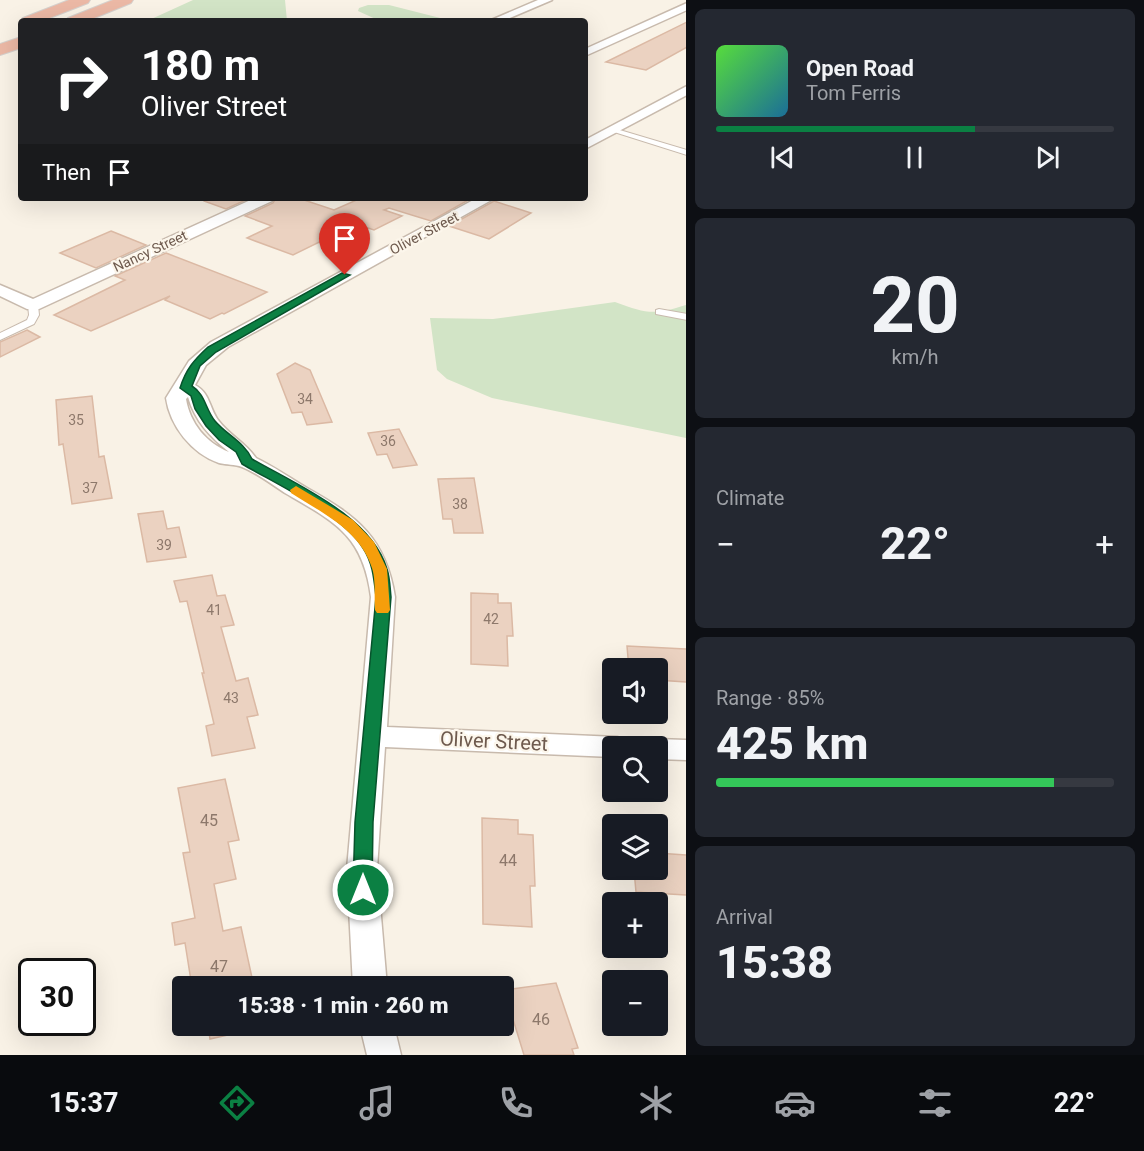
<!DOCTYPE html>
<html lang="en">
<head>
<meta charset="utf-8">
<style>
  body { margin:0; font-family:Roboto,sans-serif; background:#242831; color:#f1f3f6; height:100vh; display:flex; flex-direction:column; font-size:22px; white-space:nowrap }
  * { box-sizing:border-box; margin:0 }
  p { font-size:20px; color:#9ea1a6 }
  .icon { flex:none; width:33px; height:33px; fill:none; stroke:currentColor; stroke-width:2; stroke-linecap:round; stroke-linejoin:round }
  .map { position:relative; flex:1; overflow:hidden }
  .drawer { display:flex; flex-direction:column; gap:9px; padding:9px; background:#0d0f14; width:458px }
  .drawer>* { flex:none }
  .top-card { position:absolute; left:18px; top:18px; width:570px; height:183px; border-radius:6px; box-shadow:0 6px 24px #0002; background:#202124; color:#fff; overflow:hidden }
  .fabs { position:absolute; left:602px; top:658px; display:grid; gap:12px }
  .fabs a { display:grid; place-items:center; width:66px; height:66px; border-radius:6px; background:#171b24; box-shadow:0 6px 24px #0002; font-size:30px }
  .speed { position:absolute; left:18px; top:958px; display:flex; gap:12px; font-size:30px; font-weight:700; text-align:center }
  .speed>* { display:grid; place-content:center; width:78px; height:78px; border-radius:50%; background:#171b24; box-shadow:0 6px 24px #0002; line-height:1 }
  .speed .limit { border:3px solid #111; border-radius:9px; background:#fff; color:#111 }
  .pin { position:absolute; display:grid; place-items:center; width:51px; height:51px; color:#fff; margin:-62px -26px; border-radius:50% 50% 50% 0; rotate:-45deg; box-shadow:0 0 6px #0007 }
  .pin .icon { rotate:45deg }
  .me { position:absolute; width:66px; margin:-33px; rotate:0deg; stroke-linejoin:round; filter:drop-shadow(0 0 4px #0008) }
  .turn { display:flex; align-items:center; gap:21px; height:126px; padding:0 24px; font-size:27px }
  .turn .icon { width:78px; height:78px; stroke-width:2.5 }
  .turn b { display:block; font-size:42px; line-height:51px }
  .then { display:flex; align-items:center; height:57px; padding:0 24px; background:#0003; gap:12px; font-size:22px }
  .big { font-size:45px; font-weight:800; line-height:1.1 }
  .drawer .card { flex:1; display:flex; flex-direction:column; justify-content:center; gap:9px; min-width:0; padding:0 21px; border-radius:9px; background:#242831 }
  .drawer .dial { align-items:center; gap:0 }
  .dial b { font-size:78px; line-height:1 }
  .song { display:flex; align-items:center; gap:18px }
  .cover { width:72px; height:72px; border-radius:9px; background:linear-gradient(135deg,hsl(110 70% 55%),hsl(200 70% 35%)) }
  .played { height:6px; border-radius:3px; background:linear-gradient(90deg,#0b8043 65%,#363941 65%) }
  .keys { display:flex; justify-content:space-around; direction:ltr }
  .heat { display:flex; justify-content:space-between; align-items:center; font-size:33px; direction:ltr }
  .charge { height:9px; border-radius:4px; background:linear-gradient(90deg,#34c759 85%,#363941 0) }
  .trip { position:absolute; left:172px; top:976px; width:342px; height:60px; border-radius:6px; background:#171b24; box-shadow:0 6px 24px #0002; font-weight:800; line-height:60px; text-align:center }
  .tab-bar { display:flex; height:96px; justify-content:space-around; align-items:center; background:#090b0e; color:#9ea1a6 }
  .tab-bar .icon { width:42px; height:42px }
  .tab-bar .active { color:#0b8043 }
  .tab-bar b { font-size:27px; color:#f1f3f6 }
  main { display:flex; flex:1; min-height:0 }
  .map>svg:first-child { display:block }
  .green { fill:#d2e4c6 }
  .building { fill:#ebd2c1; stroke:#dbb9a4; stroke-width:1.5 }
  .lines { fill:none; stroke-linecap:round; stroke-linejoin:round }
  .service-casing { stroke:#c8baad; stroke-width:2 }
  .minor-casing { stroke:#c8baad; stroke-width:3 }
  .motorway-casing { stroke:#d6d1cd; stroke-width:2 }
  .service { fill:#fff; fill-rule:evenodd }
  .minor { fill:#fff; fill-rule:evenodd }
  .motorway { fill:#ebb8a5; fill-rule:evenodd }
  .route { fill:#0b8043; stroke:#07532c; stroke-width:1.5 }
  .slow { fill:#f59e0b }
  .labels { text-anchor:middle; stroke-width:4.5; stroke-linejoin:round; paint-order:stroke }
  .far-street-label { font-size:14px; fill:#6e5a4e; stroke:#fcf6eb }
  .number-label { font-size:14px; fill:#8d786b }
  .near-number-label { font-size:16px; fill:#8d786b }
  .near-street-label { font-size:20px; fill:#6e5a4e; stroke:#fcf6eb }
</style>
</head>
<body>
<main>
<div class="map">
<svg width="687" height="1055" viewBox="0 0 687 1055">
  <rect width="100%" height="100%" fill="#f9f2e6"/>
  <!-- green -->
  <path class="green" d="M193,0H285L287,21H147Z
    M368,5H389L452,21H380L358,11L359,8Z
    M615,302C647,314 654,315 686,305V438L492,398L447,379L437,370L430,318L493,319Z"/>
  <!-- building -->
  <path class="building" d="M687,22V47L646,70L606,62Z
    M204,198H250L226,209L204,201Z
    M276,198H298L334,210L361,198H472L431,221L389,208L384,210L402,216L374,230L356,224L293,255L247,238L272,226L245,216L273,203Z
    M494,201L531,213L489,239L449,226Z
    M111,231L146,245L96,268L60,253Z
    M166,253L267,292L224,314L222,313L210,319L165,300L170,296L91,331L54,315L125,280L115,276Z
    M27,330L40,337L0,357V342Z
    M295,363L310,370L332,422L307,425L302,412L292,413L277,374Z
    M92,396L99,457L104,456L112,498L72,504L63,444L59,445L56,400Z
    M399,429L417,465L393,468L387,454L377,455L368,433Z
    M474,478L483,533H454L452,519H443L438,479Z
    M163,511L167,529L179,527L186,557L147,562L138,514Z
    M212,575L217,596L225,595L234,625L221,627L236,681L248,678L258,715L247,717L255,748L212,756L206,726L214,724L202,673H204L187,601L180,602L174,581Z
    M471,593L498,594V603H511L513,636H507L508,666L471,664Z
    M627,646L687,649V682L657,680V669H629Z
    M225,779L239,840L228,842L236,879L214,884L223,931L241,927L254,987H192L185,943L175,945L172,923L195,918L183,853L190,852L178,788Z
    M482,818L518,820V834L533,835L535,886H530L532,927L483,924Z
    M657,853L687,855V895L636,892L634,870H657Z
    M556,983L578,1048L572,1049L574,1055H524L504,990Z
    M208,1026H262V1027L210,1039Z"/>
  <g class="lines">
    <!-- service casing -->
    <g class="service-casing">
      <path id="service" d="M613,128L687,150V155L611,131L609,130Z
        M33,302L38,305L39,315L34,324L0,340V333L27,320L29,315L28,305Z
        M659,309L687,314V320L656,314V310Z"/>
    </g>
    <!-- minor casing -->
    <g class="minor-casing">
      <path id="minor" d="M538,0H552L503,21H489Z
        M687,3V10L585,56V49Z
        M687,86V95L585,149V140Z
        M255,198H274L272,201L39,309H27L0,296V285L33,299Z
        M477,198H495L228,347L206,365L195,385C210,393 209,407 218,420C229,435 245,442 256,458C273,466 290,478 307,488C357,516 386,538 395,597L387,727L617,737L627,740L631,747H612V757L385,747L377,869L387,987H353L347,869L371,597C363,535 335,522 285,493C271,484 257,473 242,467C235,464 226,465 219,463C192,454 170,426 166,398L189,361L211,342ZM188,397C195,421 210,437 229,452C206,443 190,423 186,399Z
        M657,739L687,740V760L657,759V747H644L647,742Z
        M360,1026H394L401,1055H367Z"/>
    </g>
    <!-- motorway casing -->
    <g class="motorway-casing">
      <path id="motorway" d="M69,0H90L88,3L42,21H20L23,18Z
        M113,0H133L131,3L87,21H65L68,18Z
        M21,37V48L0,55V44Z"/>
    </g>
    <!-- service -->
    <use href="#service" class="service"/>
    <!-- minor -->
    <use href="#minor" class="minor"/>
    <!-- motorway -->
    <use href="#motorway" class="motorway"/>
  </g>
  <!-- route -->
  <path class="route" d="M342,273L350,275L216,352L200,366L192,386C206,395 205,409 215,421C227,435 244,442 252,459C297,485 371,516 387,569C390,578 390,588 391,597L373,822L372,890L369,895L363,898L356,895L353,890L355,822L376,597C374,580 373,563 363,548C343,515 276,484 242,464L236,452L219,440L206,426L195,409L191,396L180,388C186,369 194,360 208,347Z"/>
  <!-- slow -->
  <path class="slow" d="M296,486L353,520L374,542L387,569L390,610L388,613H377L375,610C374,597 376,580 372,568C360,530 322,513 291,493L290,490Z"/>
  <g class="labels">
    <!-- far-street labels -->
    <g class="far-street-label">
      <text transform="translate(424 233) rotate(-28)" y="5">Oliver Street</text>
      <text transform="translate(150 251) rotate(-25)" y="5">Nancy Street</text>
    </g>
    <!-- number labels -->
    <g class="number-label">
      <text x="305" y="404">34</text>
      <text x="76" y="425">35</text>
      <text x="388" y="446">36</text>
      <text x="90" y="493">37</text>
      <text x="460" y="509">38</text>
      <text x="164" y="550">39</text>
      <text x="214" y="615">41</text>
      <text x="491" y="624">42</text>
      <text x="231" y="703">43</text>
    </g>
    <!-- near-number labels -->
    <g class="near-number-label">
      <text x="209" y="826">45</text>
      <text x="508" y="866">44</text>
      <text x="219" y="972">47</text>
      <text x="541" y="1025">46</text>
    </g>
    <!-- near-street labels -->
    <g class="near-street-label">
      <text transform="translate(494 741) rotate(3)" y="7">Oliver Street</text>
    </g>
  </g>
</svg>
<div class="fabs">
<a><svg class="icon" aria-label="sound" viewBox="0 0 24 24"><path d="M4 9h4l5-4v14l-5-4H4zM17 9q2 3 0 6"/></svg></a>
<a><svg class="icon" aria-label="search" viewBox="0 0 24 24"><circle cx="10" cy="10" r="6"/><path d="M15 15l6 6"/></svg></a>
<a><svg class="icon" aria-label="layers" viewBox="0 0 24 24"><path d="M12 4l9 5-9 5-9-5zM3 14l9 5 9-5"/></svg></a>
<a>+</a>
<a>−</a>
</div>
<div class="speed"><div class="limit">30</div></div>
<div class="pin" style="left:345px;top:275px;background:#d93025"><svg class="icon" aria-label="arrive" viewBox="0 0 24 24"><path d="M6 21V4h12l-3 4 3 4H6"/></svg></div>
<svg class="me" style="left:363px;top:890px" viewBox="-20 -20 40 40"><circle r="17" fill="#0b8043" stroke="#fff" stroke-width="3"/><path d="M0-11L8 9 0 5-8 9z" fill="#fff"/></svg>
<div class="trip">15:38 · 1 min · 260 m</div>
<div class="top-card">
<div class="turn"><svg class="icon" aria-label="right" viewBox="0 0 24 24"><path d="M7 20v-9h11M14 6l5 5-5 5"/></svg><div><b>180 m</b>Oliver Street</div></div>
<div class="then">Then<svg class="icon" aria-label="arrive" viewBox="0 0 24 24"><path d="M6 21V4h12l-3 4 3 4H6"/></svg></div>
</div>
</div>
<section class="drawer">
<div class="card">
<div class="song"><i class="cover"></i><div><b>Open Road</b><p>Tom Ferris</p></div></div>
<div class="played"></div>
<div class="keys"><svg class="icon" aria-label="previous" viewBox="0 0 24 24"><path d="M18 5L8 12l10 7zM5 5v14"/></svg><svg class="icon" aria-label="pause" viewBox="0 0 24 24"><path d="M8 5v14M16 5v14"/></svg><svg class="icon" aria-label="next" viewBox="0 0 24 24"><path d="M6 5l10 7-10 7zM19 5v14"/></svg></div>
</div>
<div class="card dial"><b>20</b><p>km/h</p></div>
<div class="card"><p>Climate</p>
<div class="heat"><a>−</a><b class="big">22°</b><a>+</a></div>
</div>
<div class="card"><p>Range · 85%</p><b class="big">425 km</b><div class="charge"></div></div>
<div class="card"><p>Arrival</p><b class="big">15:38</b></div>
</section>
</main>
<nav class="tab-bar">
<b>15:37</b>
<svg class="icon active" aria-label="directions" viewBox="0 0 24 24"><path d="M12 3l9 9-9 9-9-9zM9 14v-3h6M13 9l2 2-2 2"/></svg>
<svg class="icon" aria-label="music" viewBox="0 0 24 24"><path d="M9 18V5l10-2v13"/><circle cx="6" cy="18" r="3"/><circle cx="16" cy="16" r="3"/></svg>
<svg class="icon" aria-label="phone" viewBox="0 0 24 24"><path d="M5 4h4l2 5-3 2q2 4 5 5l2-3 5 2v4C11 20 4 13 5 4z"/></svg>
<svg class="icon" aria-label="climate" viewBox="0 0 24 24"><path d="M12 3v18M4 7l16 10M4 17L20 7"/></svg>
<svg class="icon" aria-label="car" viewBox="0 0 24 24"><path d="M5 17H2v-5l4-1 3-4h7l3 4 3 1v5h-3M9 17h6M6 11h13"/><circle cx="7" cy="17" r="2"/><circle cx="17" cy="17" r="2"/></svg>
<svg class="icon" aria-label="filters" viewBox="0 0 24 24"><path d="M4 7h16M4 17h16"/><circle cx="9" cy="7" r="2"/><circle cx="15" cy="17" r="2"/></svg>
<b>22°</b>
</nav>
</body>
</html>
